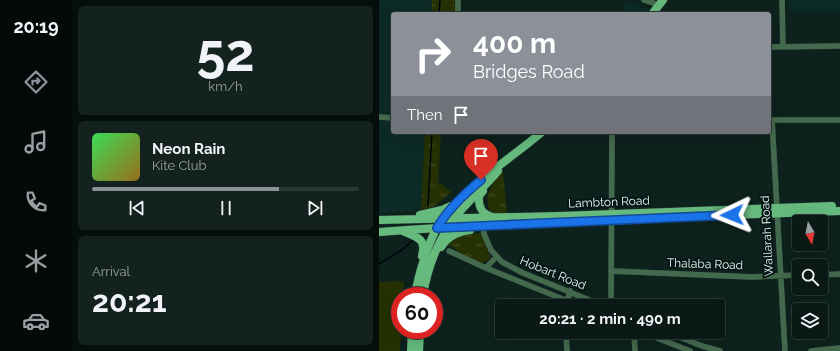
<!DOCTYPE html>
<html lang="en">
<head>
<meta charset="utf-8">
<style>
  body { margin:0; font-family:Raleway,sans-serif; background:#13221f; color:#f1f3f6; height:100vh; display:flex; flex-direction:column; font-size:15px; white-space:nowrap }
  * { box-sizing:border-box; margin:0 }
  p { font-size:13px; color:#99a0a1 }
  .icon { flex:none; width:22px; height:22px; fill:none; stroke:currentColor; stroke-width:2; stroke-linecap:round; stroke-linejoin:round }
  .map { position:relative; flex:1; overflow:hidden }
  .details { display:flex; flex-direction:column; gap:6px; padding:6px; background:#060e0c; width:307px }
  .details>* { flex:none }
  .top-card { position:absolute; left:12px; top:12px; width:380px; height:122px; border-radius:4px; box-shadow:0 4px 16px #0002,0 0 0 1px #2a3835; background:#8c9099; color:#fff; overflow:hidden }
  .needle { width:26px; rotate:170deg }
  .tools { position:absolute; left:413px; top:215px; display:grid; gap:8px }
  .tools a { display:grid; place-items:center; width:36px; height:36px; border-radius:4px; background:#0a1916; box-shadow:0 4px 16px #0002,0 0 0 1px #2a3835; font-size:20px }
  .speed { position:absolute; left:12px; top:287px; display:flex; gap:8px; font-size:20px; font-weight:700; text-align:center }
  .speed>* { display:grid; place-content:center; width:52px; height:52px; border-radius:50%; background:#0a1916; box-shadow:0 4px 16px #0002,0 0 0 1px #2a3835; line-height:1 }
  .speed .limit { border:6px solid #d22; background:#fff; color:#111 }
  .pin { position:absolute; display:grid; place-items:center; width:34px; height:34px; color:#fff; margin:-41px -17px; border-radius:50% 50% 50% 0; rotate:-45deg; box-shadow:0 0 4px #0007 }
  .pin .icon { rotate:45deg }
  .me { position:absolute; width:44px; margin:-22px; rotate:268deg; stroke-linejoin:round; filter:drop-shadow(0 0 3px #0008) }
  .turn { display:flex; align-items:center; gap:14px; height:84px; padding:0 16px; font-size:18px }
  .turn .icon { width:52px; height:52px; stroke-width:2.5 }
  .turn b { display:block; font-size:28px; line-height:34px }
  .then { display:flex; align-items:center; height:38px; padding:0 16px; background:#0003; gap:8px; font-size:15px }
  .big { font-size:30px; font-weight:700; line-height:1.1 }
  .details .tile { flex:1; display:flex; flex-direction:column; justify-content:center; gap:6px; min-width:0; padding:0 14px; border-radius:6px; background:#13221f }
  .details .dial { align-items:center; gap:0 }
  .dial b { font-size:52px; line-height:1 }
  .song { display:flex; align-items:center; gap:12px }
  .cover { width:48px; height:48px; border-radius:6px; background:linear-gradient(135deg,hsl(130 70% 55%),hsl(40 70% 35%)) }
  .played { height:4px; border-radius:2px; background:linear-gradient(90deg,#8c9099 70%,#2a3835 70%) }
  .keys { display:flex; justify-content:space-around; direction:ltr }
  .trip { position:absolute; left:116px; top:299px; width:230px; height:40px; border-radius:4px; background:#0a1916; box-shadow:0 4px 16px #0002,0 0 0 1px #2a3835; font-weight:700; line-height:40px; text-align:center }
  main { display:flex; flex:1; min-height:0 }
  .dock { display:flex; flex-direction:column; width:72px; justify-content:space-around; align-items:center; background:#040a09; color:#99a0a1 }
  .dock .icon { width:28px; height:28px }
  .dock .active { color:#8c9099 }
  .dock b { font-size:18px; color:#f1f3f6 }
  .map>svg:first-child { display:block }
  .built { fill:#0d2b26 }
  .grass { fill:url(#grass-tufts) }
  .garden { fill:#253003 }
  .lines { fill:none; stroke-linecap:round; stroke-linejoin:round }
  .stream { stroke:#00050e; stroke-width:1.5 }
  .street-casing { stroke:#283b37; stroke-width:6 }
  .primary-casing { stroke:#283b37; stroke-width:9 }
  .street { stroke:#446a4d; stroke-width:5.5 }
  .primary { stroke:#66ba7d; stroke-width:8 }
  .route-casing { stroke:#114b97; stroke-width:10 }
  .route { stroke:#1a73e8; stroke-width:7 }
  .labels { text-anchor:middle; stroke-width:4; stroke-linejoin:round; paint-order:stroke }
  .street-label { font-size:12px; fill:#eaf6f3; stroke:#041714 }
</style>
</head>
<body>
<main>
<nav class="dock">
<b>20:19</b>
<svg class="icon active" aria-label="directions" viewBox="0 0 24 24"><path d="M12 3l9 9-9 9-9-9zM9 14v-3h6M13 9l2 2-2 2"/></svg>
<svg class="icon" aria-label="music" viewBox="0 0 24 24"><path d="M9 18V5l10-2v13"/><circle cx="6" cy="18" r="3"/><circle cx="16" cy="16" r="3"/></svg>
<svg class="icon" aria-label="phone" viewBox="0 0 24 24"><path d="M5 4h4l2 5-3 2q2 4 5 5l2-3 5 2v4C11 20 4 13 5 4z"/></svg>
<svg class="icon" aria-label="climate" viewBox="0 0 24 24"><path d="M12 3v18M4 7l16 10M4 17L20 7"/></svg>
<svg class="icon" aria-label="car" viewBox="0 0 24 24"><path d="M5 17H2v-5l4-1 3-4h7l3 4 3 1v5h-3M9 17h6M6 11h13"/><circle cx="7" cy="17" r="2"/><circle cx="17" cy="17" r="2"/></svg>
</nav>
<section class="details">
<div class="tile dial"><b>52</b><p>km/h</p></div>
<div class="tile">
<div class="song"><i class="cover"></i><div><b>Neon Rain</b><p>Kite Club</p></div></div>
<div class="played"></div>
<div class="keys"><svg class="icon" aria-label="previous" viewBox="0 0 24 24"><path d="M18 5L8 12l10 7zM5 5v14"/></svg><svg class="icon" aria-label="pause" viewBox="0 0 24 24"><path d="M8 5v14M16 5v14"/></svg><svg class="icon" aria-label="next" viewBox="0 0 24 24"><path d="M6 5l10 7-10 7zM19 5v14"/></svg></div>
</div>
<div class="tile"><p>Arrival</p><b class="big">20:21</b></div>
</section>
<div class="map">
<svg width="461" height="351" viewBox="0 0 461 351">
  <defs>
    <pattern id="grass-tufts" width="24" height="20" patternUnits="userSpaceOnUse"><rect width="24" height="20" fill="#253003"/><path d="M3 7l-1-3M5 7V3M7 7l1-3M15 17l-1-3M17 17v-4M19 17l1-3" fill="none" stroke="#454f28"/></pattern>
  </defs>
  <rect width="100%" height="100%" fill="#0d211d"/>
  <!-- built -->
  <path class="built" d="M0,0H53L52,14H14V132H46L42,210L1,214L2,241H0Z
    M410,0H461V11H410Z
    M246,1L268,9L264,14H252L242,10Z"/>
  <!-- grass -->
  <path class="grass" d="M53,0H78L77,14H52Z
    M46,132H62L59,182L73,192L54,207L42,210Z
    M124,171L128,215L121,216L110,210L108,197L117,176Z
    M102,233L111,257L109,260L104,263L79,253L75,247L68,245L80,235Z"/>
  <!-- garden -->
  <path class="garden" d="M25,281L24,296H21V330H22L21,351H0V282Z"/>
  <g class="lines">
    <!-- stream -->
    <path class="stream" d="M60,14L61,0
      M49,206L53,132
      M0,264L23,250L33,241"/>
    <!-- street casing -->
    <g class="street-casing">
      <path id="street" d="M265,0L280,5
        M403,0L404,47
        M79,14V0
        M390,47L461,46
        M0,117L14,118
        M390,120H461
        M393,120L406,351
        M104,226L105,234L112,250L123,262L144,273L225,306
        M70,251L107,268L201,306
        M107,268L117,257
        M232,271L373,277L420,275
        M442,275L461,274
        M187,306L191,291
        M232,306L233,132
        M187,332L188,351
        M255,332L256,351
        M263,332L311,351
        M288,332L323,346L341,351
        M432,351L461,348"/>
    </g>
    <!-- primary casing -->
    <g class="primary-casing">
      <path id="primary" d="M273,14L284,0
        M104,191L100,196C99,208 103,214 114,217
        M41,215L63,210L72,206
        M0,220L181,216L453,206
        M24,231C37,237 48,238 43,256
        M0,232C153,221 307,217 461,211
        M62,247C69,236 78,232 91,230
        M36,296C39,275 51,235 64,218C90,184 130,160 163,132
        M44,296C48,269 59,241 75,219C87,202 105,188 119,171
        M32,351L33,330
        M40,351L41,330"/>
    </g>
    <!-- street -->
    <use href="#street" class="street"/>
    <!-- primary -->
    <use href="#primary" class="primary"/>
  </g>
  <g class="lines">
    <!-- route casing -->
    <g class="route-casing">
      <path id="route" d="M102,180C85,194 69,209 58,228L353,215"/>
    </g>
    <!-- route -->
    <use href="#route" class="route"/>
  </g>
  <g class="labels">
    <!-- street labels -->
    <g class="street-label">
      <text transform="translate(230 202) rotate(-2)" y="4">Lambton Road</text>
      <text transform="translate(388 236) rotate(-93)" y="4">Wallarah Road</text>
      <text transform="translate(326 264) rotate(2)" y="4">Thalaba Road</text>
      <text transform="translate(174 273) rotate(22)" y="4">Hobart Road</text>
    </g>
  </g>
</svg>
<div class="tools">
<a><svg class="needle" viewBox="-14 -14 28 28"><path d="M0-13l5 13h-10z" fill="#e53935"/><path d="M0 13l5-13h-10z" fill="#99a0a1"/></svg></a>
<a><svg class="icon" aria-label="search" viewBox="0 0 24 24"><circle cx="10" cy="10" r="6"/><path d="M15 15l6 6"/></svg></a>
<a><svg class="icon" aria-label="layers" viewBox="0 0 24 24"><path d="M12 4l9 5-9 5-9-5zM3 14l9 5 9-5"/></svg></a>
</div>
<div class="speed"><div class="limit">60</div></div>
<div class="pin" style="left:102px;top:180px;background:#d93025"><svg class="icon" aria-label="arrive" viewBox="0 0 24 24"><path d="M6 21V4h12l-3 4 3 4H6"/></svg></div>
<svg class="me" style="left:353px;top:215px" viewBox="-20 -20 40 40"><path d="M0-17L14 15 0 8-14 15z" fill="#1a73e8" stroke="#fff" stroke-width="4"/></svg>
<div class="trip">20:21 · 2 min · 490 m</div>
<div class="top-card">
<div class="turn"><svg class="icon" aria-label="right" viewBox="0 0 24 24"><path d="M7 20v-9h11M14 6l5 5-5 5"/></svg><div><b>400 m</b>Bridges Road</div></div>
<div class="then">Then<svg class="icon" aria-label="arrive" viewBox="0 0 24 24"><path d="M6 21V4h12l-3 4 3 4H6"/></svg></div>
</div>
</div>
</main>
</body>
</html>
